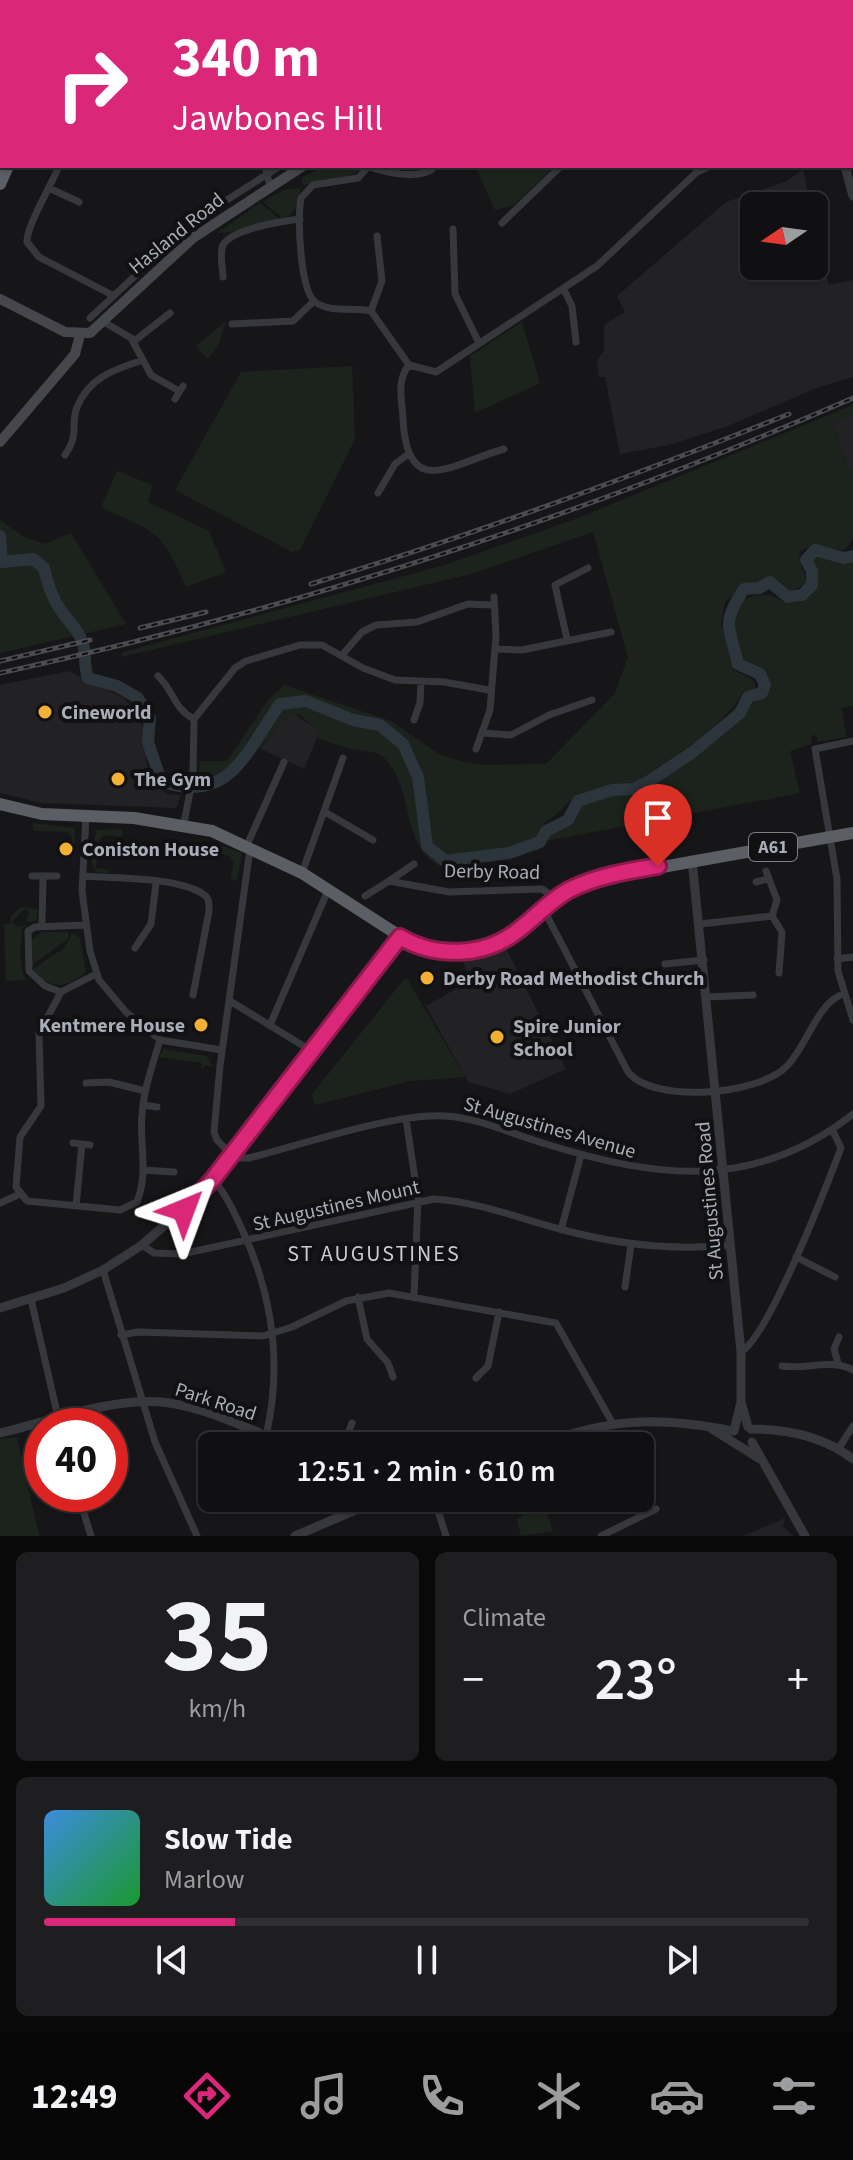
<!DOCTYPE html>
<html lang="en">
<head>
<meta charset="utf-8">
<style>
  body { margin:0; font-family:"Source Sans 3",sans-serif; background:#1e1e20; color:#f1f3f6; height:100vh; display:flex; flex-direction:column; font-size:30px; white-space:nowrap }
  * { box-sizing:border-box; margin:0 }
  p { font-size:26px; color:#9c9d9f }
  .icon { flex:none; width:44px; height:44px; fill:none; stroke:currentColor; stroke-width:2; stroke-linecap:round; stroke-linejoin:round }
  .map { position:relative; height:1536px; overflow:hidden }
  .drawer { display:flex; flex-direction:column; gap:16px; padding:16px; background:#09090a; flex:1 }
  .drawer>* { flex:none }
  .hud { position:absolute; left:0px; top:0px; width:854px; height:168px; box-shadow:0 2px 6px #0004,0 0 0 2px #303032; background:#db2777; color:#fff; overflow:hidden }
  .needle { width:52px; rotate:257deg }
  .buttons { position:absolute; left:740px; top:192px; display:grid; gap:16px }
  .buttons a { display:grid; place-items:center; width:88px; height:88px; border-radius:12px; background:#101012; box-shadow:0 2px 6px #0004,0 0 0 2px #303032; font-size:40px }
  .speed { position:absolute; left:24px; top:1408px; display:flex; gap:16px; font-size:40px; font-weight:700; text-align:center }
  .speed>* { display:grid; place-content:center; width:104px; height:104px; border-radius:50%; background:#101012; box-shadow:0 2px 6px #0004,0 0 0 2px #303032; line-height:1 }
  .speed .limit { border:12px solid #d22; background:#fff; color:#111 }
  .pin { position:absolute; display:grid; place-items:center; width:68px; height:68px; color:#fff; margin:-82px -34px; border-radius:50% 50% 50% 0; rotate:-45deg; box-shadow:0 0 8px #0007 }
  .pin .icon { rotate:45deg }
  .me { position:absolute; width:88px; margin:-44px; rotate:44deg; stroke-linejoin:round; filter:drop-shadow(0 0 6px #0008) }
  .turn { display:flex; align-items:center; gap:28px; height:168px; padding:0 40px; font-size:36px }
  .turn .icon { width:104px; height:104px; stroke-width:2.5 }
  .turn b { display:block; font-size:56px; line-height:68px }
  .big { font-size:60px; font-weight:600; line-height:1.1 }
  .drawer .widget { flex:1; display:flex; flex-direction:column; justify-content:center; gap:12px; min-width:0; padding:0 28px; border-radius:12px; background:#1e1e20 }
  .drawer .dial { align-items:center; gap:0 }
  .dial b { font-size:104px; line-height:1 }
  .song { display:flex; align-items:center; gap:24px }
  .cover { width:96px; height:96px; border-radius:12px; background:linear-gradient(135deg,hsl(210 70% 55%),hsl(130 70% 35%)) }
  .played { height:8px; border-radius:4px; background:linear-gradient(90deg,#db2777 25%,#303032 25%) }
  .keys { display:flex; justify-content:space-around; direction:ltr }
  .heat { display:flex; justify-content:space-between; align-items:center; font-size:44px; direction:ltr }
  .drawer .tiles { flex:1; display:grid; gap:16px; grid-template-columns:1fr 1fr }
  .widget:last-child { grid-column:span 2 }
  .trip { position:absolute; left:198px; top:1432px; width:456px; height:80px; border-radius:12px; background:#101012; box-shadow:0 2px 6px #0004,0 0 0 2px #303032; font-weight:600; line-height:80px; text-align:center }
  .menu { display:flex; height:128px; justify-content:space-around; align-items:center; background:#060607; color:#9c9d9f }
  .menu .icon { width:56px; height:56px }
  .menu .on { color:#db2777 }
  .menu b { font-size:36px; color:#f1f3f6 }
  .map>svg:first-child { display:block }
  .built { fill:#222225 }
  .green { fill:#1c231d }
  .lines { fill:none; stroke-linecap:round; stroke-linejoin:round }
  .river { stroke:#2c353c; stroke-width:12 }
  .minor { stroke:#37383d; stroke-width:7 }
  .tertiary { stroke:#37383d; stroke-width:9 }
  .secondary { stroke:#45474d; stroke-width:10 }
  .trunk { stroke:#5b5e65; stroke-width:12 }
  .rail-casing { stroke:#4a4c52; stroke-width:5 }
  .rail { stroke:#111113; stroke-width:2; stroke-dasharray:6; stroke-linecap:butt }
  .route-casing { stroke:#8e194d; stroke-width:20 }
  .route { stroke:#db2777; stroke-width:14 }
  .poi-dot { fill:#f2b134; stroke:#111113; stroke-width:3 }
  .labels { text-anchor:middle; stroke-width:8; stroke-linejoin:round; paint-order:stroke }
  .shield { fill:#111113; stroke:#7b7e86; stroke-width:2 }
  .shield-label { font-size:18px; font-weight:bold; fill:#a8adb8 }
  .street-label { font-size:20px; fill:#a8adb8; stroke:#111113 }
  .poi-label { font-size:20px; font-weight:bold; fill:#a8adb8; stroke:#111113; text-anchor:start }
  .neighbourhood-label { font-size:22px; letter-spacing:2px; fill:#c9ccd4; stroke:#111113 }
</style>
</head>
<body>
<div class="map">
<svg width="853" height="1536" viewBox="0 0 853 1536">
  <rect width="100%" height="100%" fill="#161618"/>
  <!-- built -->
  <path class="built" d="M803,169L811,206H754V266H814V219L829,285L853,280V377L819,387L728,426L669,445L620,454L605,377H599L597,360L604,351V325L625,312L617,296L726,202L787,181Z
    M853,415V469L849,470L833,423Z
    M69,671L124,698L137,714L144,729L147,766L159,788L167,794L181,795L176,808L42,803L0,793V685Z
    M294,714L320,731L304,769L261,749L281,721Z
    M505,946L566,1069L510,1094L468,1082L426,1006L470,981L462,958Z
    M785,1518L783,1527L794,1536H743Z"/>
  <!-- green -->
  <path class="green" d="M323,166H365C349,182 323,176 303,186L302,178Z
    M475,166H555L514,205L495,210Z
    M301,188C298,200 296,216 282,218L263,202L283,190Z
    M260,203L279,218L235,232L217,233Z
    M226,321L219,343L208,359L196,346Z
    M522,322L540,383L475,413L470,356Z
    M352,366L355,439L300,550L292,552L175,490L241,372Z
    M853,405V415L833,423L849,470L853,469V539L844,550L809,547L800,551C797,565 807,572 806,584L791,591L777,580L744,587L725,601L721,624L734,670L754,680L756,690L743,693C728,719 663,774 634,783C616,789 597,787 579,795C567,801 559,815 545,822L538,839L467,857L446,858L443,867C399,850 416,785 382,756C377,752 372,752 365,751C348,749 333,744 317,738L319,731L299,714L281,721L261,749L256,747C242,772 226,791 196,793L200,761H227L268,700L284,685L391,721L439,754L460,761L484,765L546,764L615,693L628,657L593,532L471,574L121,657L123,652L445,565L578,518Z
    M117,471L152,485L148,502L209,531L226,572L186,587C161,528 157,534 101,507Z
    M0,520L22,536L45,544L71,533L126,624L0,653Z
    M815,557L853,562V706L842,708L846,737L818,742L816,735L811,736L812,744L790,751L800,793L546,841L549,833L571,823L580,806L613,794L639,791L666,775L693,757L742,716L759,696L769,692L762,673L742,662C735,635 720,594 765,595C776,595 785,604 796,603C803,603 806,597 810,592C818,583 816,573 811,562Z
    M32,823L75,828L74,867L72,837L68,832L34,831Z
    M123,829L122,837L105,835L100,839L96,868L110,870L109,873L97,872L91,862L96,830Z
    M211,842L242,853L237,881L230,879L234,863L229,856L209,850Z
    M20,907L38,909L36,920L29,923L26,920L30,913L25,908L12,922L18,927L28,924L22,929C21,944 18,967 26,980L6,981L4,924L11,923L10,918Z
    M41,932H69L68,939L32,965L31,941Z
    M72,933L80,938L86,972C67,989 49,990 33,969L64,948Z
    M406,977L465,1077L410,1081L315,1105L312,1094Z
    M164,1049L207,1056L213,1067L205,1065L201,1069L202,1063L159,1057Z
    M17,1437L36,1522L40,1536H0V1439Z
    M534,1498H541L553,1531L521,1536L517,1520L533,1506Z"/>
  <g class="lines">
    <!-- river -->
    <path class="river" d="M0,536L2,562L33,559L44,568C47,582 51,596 60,609C67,620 77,628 82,641C87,654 83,665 88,678L117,686L138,698L150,718L148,742L161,781C231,806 247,749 280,704L306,701L353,720L380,725L403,744L418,777L427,846L445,861L509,853L540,842L546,831L568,820L578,801L612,790L634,789L651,780L693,752L740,713L748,697L762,693L765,685L760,674L738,664C729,626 721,624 744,589L759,588L770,582L788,597L802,595L812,585V571L806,560L815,550L844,558L853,556"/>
    <!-- minor -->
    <path class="minor" d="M552,0L560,2
      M288,2V0
      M568,2V0
      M688,2L689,0
      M770,2L779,0
      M59,166C52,184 26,227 27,242L39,257L114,296
      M265,166L270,186
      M369,166L358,178L313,185L301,198C297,217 300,290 315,302C330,313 353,307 371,311L409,365L436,372L597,266L697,172L711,166
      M369,167C388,173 421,181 436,166
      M51,189L79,202
      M502,223L561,166
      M453,229L455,294L479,343
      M223,277C223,268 219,254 223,245C232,229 282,221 300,219
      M564,290L572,306L576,342
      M371,311L382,281L377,236
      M90,318L194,221L280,166
      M104,322L131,338L151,375L179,391
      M232,324L293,321L314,301
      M133,342L170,313
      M409,365C396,381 402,400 403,419C407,502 453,463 504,449
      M175,399L183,386
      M65,455C80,433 70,426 77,407C89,378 113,370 140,361
      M378,493L395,464L407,455
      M567,639L555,585L588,568
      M495,649L522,650L611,632
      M343,654L362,632L376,625L417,622L468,604L492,605
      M158,676C174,691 174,709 194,719
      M414,720L420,703L421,682
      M484,733L511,735L549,715L592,700
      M853,741L815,749L837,879L838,971L853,1020
      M476,749L490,710L496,635L494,597
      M325,812L373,840
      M86,816L82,891L90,951L99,980L126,1012L160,1040L222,1050
      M184,823L193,776L194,719L235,668L246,661L300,645H322L363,668L395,680L444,682L489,690
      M247,845L284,762
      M250,849L220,1066L214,1132L217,1140L235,1158H249C301,1145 396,1112 446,1116C479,1118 514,1135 546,1144C658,1179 755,1191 853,1114
      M766,871L777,900L772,916
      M302,873L343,758
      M32,876H43L42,926
      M43,876H57
      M83,876C113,878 178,877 203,894C210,898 209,905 209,911L193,995
      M389,881L414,864
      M756,882L768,879
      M365,896L389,881L449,892L542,889L555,898
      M543,908L628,1072C654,1104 757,1095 786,1067C806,1048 817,1003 843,994
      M772,916L782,932L779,973
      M700,924L772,916
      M86,925L35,927L28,931L29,971L45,986L61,992L96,974
      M135,948L151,924L156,883
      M837,959L853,957
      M665,964L704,960
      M61,992L39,1033L41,1106L20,1137L16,1187L27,1201L120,1210L137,1202C149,1171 139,1143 142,1114C144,1088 153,1064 160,1040
      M707,997L753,995
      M230,1001L310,1050
      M270,1025L329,888
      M86,1083L109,1082L145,1091
      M143,1105L157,1107
      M406,1119L418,1199L414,1296
      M73,1143L90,1145
      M143,1170L174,1172
      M213,1179C225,1193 233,1210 241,1227C273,1295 283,1363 266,1436
      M0,1203L20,1194
      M76,1206L82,1144
      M561,1230L581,1155
      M142,1245L154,1253L182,1254L434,1199C479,1202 518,1218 560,1229C618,1245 672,1251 731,1245
      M796,1257L835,1277
      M103,1270L155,1442L197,1536
      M625,1287L631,1245
      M358,1297L367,1339L388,1363L393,1377
      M31,1299L60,1426
      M121,1335L138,1332L263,1336L292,1327L346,1301L389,1293L556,1323L613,1424
      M741,1352C769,1336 827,1185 841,1148L832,1129
      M838,1363L834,1349L839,1337
      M782,1366C808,1370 829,1358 853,1370
      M476,1378L488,1366L499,1312
      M343,1446L352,1423
      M839,1448L853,1426
      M78,1494L91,1536
      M434,1498L446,1536
      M601,1536L656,1509"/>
    <!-- tertiary -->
    <path class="tertiary" d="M794,2V0
      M845,166L853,196
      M692,860L741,1352V1402L734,1431
      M0,1308L64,1288L103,1270L142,1245L196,1198L400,937
      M741,1402L748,1427
      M712,1429L760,1459
      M751,1429C788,1429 823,1436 853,1459
      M0,1433C51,1421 110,1398 162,1402C206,1407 249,1429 290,1446
      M752,1442L805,1536
      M535,1446C610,1418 655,1416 733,1431
      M295,1536L353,1511L399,1498"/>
    <!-- secondary -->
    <path class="secondary" d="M481,2V0
      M0,299L65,332L90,333L193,238L303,166
      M0,442L75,354L80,335"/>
    <!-- trunk -->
    <path class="trunk" d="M57,2L58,0
      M71,2L72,0
      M0,141L2,136
      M0,184L8,166
      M0,804L42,814L134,818L212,831L302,873L409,942L444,952L478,949L501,941L555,898L606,877L853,833"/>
    <!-- rail casing -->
    <g class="rail-casing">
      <path id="rail" d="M311,584C474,535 631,477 789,414
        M140,628L206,612
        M0,661L90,640
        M0,673C299,608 572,520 853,398"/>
    </g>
    <!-- rail -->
    <use href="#rail" class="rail"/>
  </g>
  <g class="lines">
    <!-- route casing -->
    <g class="route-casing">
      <path id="route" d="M184,1210L213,1179L400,937C435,958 483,957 516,932C535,918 549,901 569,890C597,876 628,871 658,866"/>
    </g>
    <!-- route -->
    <use href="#route" class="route"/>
  </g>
  <!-- markers -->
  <g class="poi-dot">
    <circle cx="45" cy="712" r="8"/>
    <circle cx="118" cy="779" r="8"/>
    <circle cx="66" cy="849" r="8"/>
    <circle cx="427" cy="978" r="8"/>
    <circle cx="201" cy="1025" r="8"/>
    <circle cx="497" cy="1037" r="8"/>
  </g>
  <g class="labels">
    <!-- shield labels -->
    <rect class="shield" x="749" y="833" width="48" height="28" rx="6"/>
    <g class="shield-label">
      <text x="773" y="853">A61</text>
    </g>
    <!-- street labels -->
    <g class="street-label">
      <text transform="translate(176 233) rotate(-39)" y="7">Hasland Road</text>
      <text transform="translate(492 871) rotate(1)" y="7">Derby Road</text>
      <text transform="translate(550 1127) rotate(16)" y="7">St Augustines Avenue</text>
      <text transform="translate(709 1201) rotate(-95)" y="7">St Augustines Road</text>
      <text transform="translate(336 1205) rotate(-13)" y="7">St Augustines Mount</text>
      <text transform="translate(216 1401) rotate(18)" y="7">Park Road</text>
    </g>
    <!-- poi labels -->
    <g class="poi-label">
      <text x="61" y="719">Cineworld</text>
      <text x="134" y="786">The Gym</text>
      <text x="82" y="856">Coniston House</text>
      <text x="443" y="985">Derby Road Methodist Church</text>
      <text x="185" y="1032" text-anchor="end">Kentmere House</text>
      <text x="513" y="1033">Spire Junior<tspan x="513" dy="23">School</tspan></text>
    </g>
    <!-- neighbourhood labels -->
    <g class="neighbourhood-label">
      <text x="374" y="1261">ST AUGUSTINES</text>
    </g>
  </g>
</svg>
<div class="buttons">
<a><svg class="needle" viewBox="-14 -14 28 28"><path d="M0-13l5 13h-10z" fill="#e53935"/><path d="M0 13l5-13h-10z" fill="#9c9d9f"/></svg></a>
</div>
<div class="speed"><div class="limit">40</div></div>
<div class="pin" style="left:658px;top:866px;background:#d93025"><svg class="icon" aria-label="arrive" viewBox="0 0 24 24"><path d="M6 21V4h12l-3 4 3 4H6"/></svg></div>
<svg class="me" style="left:184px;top:1210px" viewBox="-20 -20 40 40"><path d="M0-17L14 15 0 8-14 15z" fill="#db2777" stroke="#fff" stroke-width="4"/></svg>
<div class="trip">12:51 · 2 min · 610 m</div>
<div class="hud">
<div class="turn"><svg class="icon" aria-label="right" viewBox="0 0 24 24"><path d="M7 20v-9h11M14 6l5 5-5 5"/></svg><div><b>340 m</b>Jawbones Hill</div></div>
</div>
</div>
<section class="drawer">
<div class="tiles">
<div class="widget dial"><b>35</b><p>km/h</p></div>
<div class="widget"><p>Climate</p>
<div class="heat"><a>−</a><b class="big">23°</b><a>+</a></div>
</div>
<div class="widget">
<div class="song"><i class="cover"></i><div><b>Slow Tide</b><p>Marlow</p></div></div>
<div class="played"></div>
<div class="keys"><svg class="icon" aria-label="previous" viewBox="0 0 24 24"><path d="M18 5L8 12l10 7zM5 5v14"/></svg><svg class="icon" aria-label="pause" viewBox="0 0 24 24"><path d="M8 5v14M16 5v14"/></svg><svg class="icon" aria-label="next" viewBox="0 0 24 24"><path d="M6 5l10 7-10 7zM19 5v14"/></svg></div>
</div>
</div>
</section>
<nav class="menu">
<b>12:49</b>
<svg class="icon on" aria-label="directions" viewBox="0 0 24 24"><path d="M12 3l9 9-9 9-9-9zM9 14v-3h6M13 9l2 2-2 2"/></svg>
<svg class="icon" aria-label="music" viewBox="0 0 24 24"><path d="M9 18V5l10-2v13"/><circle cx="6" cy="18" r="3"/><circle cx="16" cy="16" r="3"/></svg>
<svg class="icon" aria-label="phone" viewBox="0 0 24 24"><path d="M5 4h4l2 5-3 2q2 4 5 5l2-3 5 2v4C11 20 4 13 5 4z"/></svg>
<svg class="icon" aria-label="climate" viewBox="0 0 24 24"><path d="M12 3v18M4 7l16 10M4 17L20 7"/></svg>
<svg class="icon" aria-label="car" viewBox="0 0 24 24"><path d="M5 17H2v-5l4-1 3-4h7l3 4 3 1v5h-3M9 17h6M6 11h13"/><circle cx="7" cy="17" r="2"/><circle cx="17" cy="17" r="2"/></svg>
<svg class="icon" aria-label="filters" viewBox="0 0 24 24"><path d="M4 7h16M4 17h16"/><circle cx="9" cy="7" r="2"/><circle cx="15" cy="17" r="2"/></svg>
</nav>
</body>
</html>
